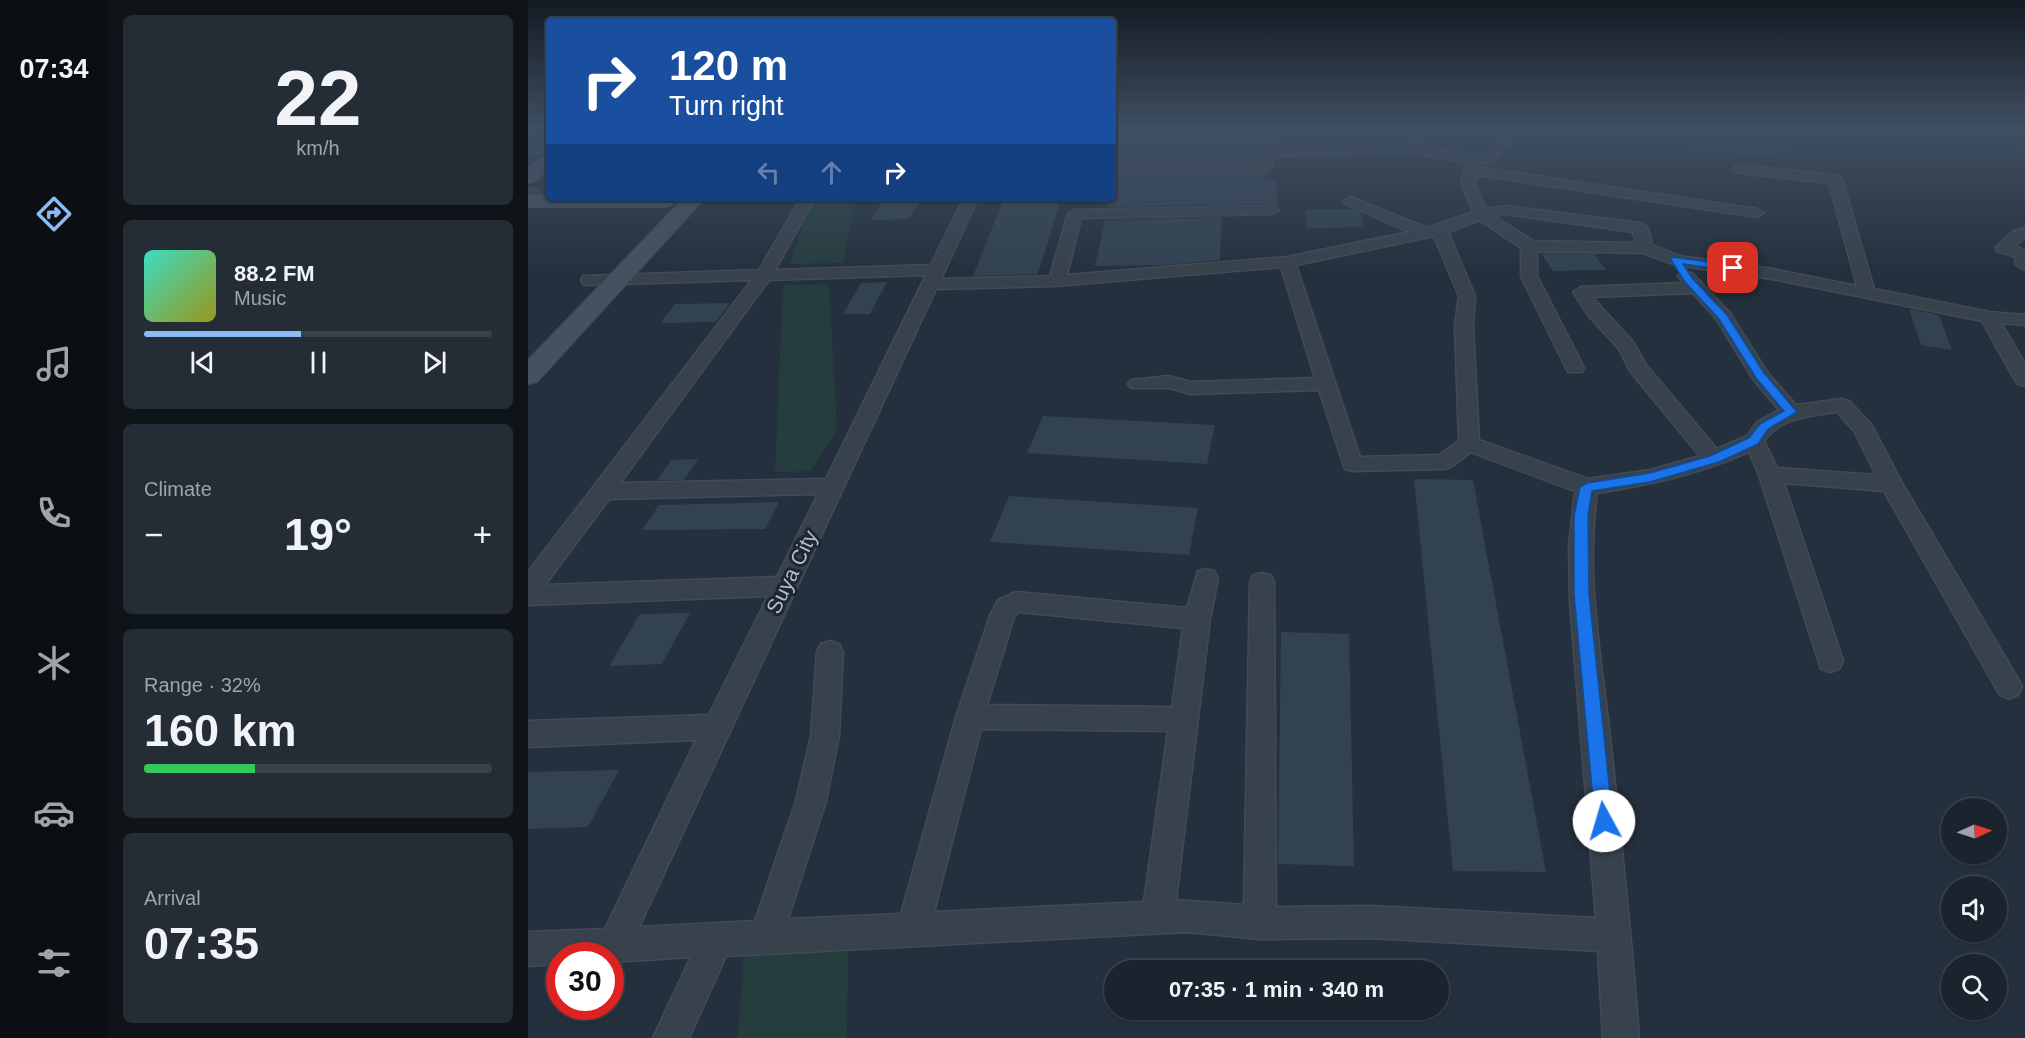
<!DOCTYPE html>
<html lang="en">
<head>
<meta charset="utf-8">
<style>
  body { margin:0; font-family:Arial,sans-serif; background:#242c36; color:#f1f3f6; height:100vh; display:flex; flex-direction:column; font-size:22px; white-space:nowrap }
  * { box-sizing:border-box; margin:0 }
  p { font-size:20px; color:#a0a4aa }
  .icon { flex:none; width:33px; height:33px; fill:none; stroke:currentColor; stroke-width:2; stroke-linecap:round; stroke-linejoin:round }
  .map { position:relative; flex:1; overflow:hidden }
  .sheet { display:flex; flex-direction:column; gap:15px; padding:15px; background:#0f1419; width:420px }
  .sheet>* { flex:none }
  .top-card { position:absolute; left:18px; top:18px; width:570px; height:183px; border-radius:6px; box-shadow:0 2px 4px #0004,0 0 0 2px #39414a; background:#1a4fa0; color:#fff; overflow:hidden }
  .needle { width:39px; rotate:87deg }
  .fabs { position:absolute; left:1413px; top:798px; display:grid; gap:12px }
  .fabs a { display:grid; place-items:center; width:66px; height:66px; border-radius:50%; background:#1b242e; box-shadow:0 2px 4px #0004,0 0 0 2px #39414a; font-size:30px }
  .speed { position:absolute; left:18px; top:942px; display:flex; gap:12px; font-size:30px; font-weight:700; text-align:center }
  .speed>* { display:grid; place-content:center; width:78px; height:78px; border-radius:50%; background:#1b242e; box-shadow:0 2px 4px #0004,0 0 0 2px #39414a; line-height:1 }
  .speed .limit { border:9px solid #d22; background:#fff; color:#111 }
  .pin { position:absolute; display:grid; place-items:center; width:51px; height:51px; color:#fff; margin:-26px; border-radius:12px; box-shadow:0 3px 9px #0006 }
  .me { position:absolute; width:66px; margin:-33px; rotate:354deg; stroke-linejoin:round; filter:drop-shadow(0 0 4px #0008) }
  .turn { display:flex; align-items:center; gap:21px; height:126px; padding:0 24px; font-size:27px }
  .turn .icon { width:78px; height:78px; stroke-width:2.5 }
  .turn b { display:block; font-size:42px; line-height:51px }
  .lanes { display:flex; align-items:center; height:57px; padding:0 24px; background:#0003; justify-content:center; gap:30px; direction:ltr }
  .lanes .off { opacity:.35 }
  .big { font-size:45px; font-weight:700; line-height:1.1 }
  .sheet .card { flex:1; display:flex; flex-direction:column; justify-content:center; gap:9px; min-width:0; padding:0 21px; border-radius:9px; background:#242c36 }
  .sheet .dial { align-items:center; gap:0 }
  .dial b { font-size:78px; line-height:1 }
  .song { display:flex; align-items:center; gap:18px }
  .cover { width:72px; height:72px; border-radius:9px; background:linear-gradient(135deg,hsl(170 70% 55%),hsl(60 70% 35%)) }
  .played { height:6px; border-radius:3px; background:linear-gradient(90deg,#8bbbf6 45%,#39414a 45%) }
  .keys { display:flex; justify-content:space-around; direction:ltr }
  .heat { display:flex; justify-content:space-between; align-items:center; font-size:33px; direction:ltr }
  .charge { height:9px; border-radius:4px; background:linear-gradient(90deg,#34c759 32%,#39414a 0) }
  .trip { position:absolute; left:576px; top:960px; width:345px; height:60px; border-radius:30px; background:#1b242e; box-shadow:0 2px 4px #0004,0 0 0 2px #39414a; font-weight:700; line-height:60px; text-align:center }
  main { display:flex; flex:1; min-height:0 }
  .dock { display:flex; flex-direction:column; width:108px; justify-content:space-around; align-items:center; background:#0b0e12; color:#a0a4aa }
  .dock .icon { width:42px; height:42px }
  .dock .on { color:#8bbbf6 }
  .dock b { font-size:27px; color:#f1f3f6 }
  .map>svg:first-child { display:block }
  .green { fill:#263d3e }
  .building { fill:#334251 }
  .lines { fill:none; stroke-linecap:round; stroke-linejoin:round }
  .street-casing { stroke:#414b56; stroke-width:3 }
  .secondary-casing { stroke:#414b56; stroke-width:2 }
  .street { fill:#38424d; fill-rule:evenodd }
  .secondary { fill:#465160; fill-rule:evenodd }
  .route { fill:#1a73e8; stroke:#114b97; stroke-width:1.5 }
  .labels { text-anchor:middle; stroke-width:6; stroke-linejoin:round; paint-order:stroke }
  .street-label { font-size:21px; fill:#b4bdc8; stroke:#1d2732 }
</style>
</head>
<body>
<main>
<nav class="dock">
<b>07:34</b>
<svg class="icon on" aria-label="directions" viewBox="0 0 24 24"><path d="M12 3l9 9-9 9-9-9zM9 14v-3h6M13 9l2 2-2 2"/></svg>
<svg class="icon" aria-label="music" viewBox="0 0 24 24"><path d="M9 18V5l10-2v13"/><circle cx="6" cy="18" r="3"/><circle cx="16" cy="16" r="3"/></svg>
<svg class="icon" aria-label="phone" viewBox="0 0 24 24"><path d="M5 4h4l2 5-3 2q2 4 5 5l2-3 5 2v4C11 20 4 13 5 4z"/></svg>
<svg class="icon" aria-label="climate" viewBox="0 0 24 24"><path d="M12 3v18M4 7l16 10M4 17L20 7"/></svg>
<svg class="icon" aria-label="car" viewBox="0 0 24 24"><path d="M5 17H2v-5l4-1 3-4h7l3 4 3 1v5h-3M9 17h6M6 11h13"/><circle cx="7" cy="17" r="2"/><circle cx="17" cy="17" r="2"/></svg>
<svg class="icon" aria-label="filters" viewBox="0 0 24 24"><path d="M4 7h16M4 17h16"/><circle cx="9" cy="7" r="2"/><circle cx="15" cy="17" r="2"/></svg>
</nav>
<section class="sheet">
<div class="card dial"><b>22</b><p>km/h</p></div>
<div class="card">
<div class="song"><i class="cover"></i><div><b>88.2 FM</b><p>Music</p></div></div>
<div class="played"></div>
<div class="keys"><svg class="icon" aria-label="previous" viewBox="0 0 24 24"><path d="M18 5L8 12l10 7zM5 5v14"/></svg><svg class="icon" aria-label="pause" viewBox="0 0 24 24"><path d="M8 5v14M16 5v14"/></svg><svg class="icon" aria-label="next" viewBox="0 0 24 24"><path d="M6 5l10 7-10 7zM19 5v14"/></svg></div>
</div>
<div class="card"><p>Climate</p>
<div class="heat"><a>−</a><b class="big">19°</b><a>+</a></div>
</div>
<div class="card"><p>Range · 32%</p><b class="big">160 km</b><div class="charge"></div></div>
<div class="card"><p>Arrival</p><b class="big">07:35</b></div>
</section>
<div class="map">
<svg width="1497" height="1038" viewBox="0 0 1497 1038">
  <rect width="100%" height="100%" fill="#24303d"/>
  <!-- green -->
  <path class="green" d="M1024,128H1497V153L1472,140L1322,143L1275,130L1256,159L1033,135Z
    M283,198H328L315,263L262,264Z
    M301,284L309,429L283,471L247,472L255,285Z
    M216,952H320L319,1038H210Z"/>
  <!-- building -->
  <path class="building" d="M585,128H729V136L585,138Z
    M734,148L728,163L585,165V150Z
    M737,175V179H748L750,206L744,204L580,207L582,198H585V177Z
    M356,198H394L381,219L343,220Z
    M476,198H533L510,274L445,276Z
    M824,209L833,213L836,227L779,228L777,210Z
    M694,217L692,260L638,265L567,266L577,220Z
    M1013,253L1066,254L1078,270L1025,271Z
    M359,282L342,314H315L333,283Z
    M202,303L188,322L132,323L147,304Z
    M1381,309L1411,315L1424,350L1393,345Z
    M515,416L687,425L679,464L499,453Z
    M170,459L156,480H129L143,460Z
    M886,479L945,480L1018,872L925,871Z
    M481,496L670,508L661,555L462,542Z
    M251,502L237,529L114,530L131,505Z
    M162,613L134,664L81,666L112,614Z
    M753,632L821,634L826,866L750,864Z
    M91,770L60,827L0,829V772Z"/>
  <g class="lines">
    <!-- street casing -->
    <g class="street-casing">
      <path id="street" d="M743,128H755L749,148L880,146L882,128H894L893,147L956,155L986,128H999L964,162L951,163L950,167L1229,209L1236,213L1229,217L949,175L947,183L958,209L978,206L1112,223L1120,228L1124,245L1151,256L1244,269L1329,286L1301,183L1210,173L1203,169L1210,165L1307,175L1314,179L1346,289L1461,312L1497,315V325L1473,323L1497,364V386L1490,384L1487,380L1454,321L1244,279L1148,265L1115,253L1009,251V276L1056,368L1054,372H1040L1038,368L993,276V248L952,220L920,232L947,296L945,326L951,440L1060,479L1122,470L1172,456L1102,371L1091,349L1060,315L1045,292L1053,287L1156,283L1150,276L1152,273H1164L1202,313L1239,372L1268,405L1314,399L1321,401L1343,424L1374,483L1490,679L1494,687L1490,695L1481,699L1472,695L1356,491L1256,483L1315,661L1311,669L1302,672L1293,669L1231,475L1221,452C1172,474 1121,485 1069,493C1058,570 1071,644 1080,720C1092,826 1103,932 1111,1038H1075L1070,951L844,938L732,939L659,932L198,956L161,1038H125L163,957L86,962L82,961V956H32V964L0,966V932L77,929L168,740L0,747V721L181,715L240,596L0,605V572L224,280L61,285L55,284L53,280L55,276L231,270L273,198H287L247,270L403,265L436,198H450L413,279L522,276L540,214L547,210L744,206L751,210L744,214L553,218L539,275L759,257L881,232L818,204L816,201L823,197L899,228L945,212L933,183L938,162L886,154L747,156L743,169L736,173L585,175V167L730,165L737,146L585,148V140L739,138ZM978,214L1105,232L1108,243L1005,241L966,216ZM906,236L931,296L927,326L931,441L911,455L832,457L768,265ZM753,267L787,378L663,382L641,376L603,380L600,384L603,388H641L663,394L791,390L817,469L824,471L916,469L923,467L943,452L1047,491L1041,545L1042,603L1068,918L844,906L748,907L746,582L743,575L734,573L725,575L722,582L716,905L648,900L682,619L690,578L686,571L678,569L670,571L659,608L487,592L470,600L462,616L428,717L373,914L260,919L298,801L311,736L315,652L311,644L302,641L293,644L289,652L283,736L268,801L227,921L111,927L408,289L527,286ZM398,275L298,479L92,483L241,280ZM1165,293L1189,320L1225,379L1251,410L1229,422L1219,436L1189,449L1118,365L1105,342L1064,297ZM1309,412L1327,432L1348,475L1249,468L1236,441C1253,417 1282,416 1309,412ZM290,494L249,577L17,585L81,499ZM491,612L655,628L644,707L459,705L486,617ZM453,729L640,731L616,902L406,912Z
        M0,144H21V152H0Z
        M6,188L13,192L0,200V190Z
        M1497,228V238L1486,246L1497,250V268L1495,269L1487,264L1488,257L1469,251L1467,248L1486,231Z"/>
    </g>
    <!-- secondary casing -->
    <g class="secondary-casing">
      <path id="secondary" d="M21,155V170L7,181L0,183V168L14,157Z
        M0,195H21V198H145L147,201L144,205L137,207H0Z
        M156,198H177L9,382L0,384V360Z"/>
    </g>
    <!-- street -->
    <use href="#street" class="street"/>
    <!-- secondary -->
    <use href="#secondary" class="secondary"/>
  </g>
  <!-- sky -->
  <linearGradient id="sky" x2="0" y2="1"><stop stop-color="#141a22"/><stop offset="0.47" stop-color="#3f4e62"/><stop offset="1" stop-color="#3f4e62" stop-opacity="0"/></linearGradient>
  <rect width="1497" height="273" fill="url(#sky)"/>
  <!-- route -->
  <path class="route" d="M1144,257L1209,266V270L1205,271L1155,264L1164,278L1199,315L1236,373L1269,412L1240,429L1230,444L1191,462L1122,482L1064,491L1060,516L1061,594L1085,821L1083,827L1076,830L1070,827L1067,821L1046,594V516L1052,487L1059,483L1122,473L1182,456L1221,438L1232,424L1256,411L1228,378L1191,319L1157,282L1143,260Z"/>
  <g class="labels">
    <!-- street labels -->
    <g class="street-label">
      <text transform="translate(264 572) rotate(-64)" y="7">Suya City</text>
    </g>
  </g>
</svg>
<div class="fabs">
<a><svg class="needle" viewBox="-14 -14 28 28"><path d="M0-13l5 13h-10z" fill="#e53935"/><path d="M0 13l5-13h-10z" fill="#a0a4aa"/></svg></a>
<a><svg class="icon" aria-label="sound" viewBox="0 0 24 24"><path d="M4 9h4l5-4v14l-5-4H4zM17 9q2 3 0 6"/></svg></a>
<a><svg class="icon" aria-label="search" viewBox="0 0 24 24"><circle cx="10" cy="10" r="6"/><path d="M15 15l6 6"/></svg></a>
</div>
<div class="speed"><div class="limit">30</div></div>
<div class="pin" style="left:1205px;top:268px;background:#d93025"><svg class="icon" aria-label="arrive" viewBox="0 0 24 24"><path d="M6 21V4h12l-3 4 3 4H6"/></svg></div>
<svg class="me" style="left:1076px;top:821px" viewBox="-20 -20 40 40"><circle r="19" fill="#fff"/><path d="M0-13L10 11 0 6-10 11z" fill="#1a73e8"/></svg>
<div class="trip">07:35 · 1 min · 340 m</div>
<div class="top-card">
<div class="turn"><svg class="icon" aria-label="right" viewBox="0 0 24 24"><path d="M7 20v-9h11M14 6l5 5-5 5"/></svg><div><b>120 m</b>Turn right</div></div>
<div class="lanes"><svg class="icon off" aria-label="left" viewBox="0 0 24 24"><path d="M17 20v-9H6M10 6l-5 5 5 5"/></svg><svg class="icon off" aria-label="ahead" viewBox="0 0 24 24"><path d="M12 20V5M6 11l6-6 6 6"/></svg><svg class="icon" aria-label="right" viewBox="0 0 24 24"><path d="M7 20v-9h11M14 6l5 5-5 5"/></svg></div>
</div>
</div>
</main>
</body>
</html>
